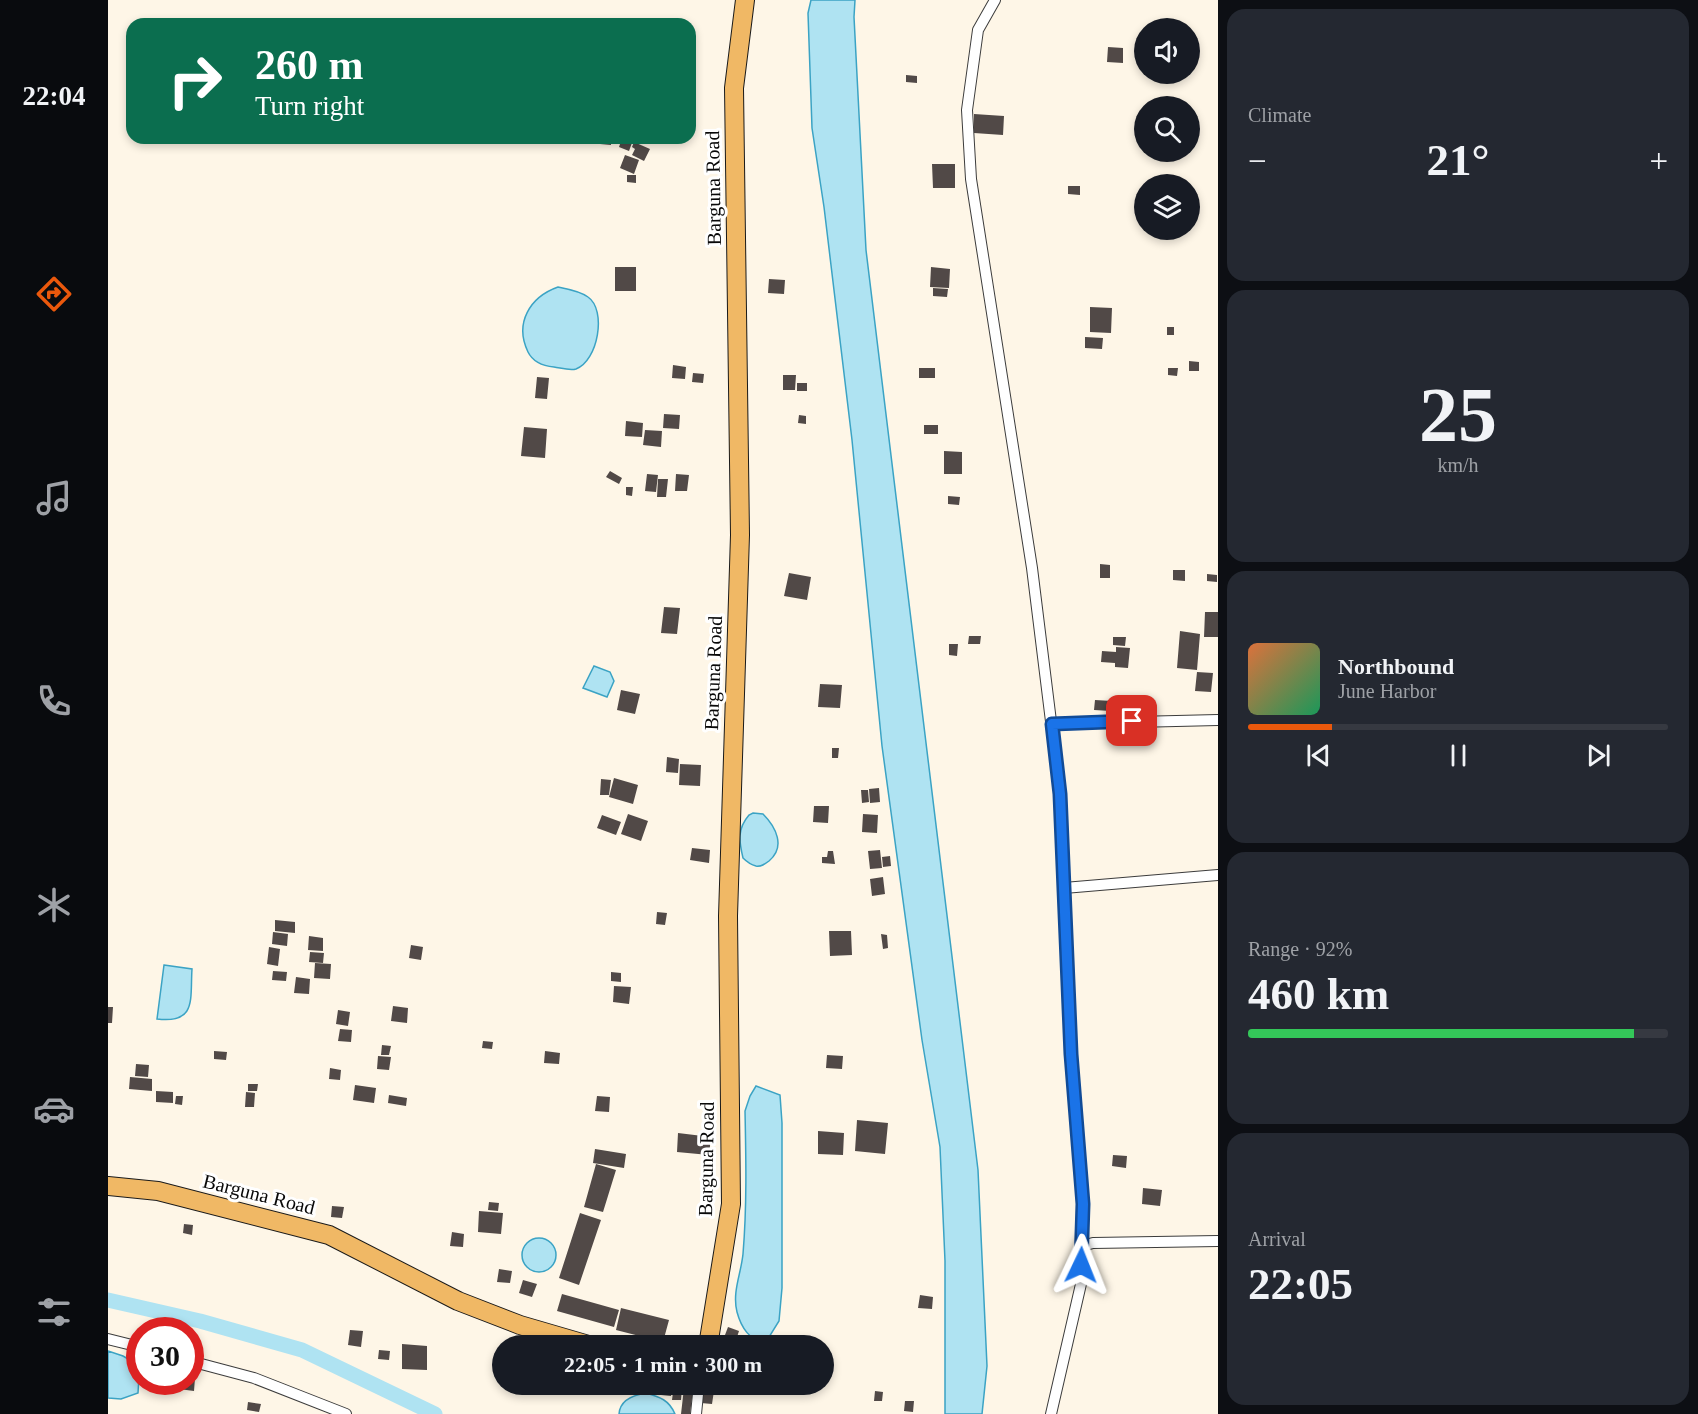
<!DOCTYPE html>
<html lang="en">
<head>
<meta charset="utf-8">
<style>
  body { margin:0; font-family:"Times New Roman",serif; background:#242831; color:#f1f3f6; height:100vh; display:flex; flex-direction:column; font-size:22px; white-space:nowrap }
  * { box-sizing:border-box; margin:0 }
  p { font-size:20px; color:#9ea1a6 }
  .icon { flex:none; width:33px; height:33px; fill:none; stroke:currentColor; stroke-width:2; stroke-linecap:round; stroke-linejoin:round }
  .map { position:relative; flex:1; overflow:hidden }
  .panel { display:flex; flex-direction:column; gap:9px; padding:9px; background:#0d0f14; width:480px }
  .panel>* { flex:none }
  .banner { position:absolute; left:18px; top:18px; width:570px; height:126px; border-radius:18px; box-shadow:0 3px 9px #0003; background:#0b6e4f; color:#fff; overflow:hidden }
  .buttons { position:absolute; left:1026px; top:18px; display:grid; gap:12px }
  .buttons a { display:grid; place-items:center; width:66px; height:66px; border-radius:50%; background:#171b24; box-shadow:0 3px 9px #0003; font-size:30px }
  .speed { position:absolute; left:18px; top:1317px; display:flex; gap:12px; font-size:30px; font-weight:700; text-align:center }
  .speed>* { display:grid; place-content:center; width:78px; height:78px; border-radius:50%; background:#171b24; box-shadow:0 3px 9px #0003; line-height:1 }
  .speed .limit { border:9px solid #d22; background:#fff; color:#111 }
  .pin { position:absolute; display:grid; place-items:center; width:51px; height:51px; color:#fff; margin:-26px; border-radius:12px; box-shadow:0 3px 9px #0006 }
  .me { position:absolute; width:66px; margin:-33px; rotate:2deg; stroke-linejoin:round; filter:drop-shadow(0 0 4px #0008) }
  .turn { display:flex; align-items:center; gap:21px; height:126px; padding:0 30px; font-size:27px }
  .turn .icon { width:78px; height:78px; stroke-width:2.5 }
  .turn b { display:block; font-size:42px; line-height:51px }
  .big { font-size:45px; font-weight:800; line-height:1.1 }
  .panel .tile { flex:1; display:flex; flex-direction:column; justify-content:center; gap:9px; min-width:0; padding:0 21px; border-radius:18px; background:#242831 }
  .panel .dial { align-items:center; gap:0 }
  .dial b { font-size:78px; line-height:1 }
  .song { display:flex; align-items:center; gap:18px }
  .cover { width:72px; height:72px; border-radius:9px; background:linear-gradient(135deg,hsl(20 70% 55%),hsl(150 70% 35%)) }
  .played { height:6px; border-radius:3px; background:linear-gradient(90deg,#ea580c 20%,#363941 20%) }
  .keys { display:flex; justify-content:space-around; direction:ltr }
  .heat { display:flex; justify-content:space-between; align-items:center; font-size:33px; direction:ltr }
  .charge { height:9px; border-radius:4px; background:linear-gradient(90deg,#34c759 92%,#363941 0) }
  .trip { position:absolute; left:384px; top:1335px; width:342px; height:60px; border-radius:30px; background:#171b24; box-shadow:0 3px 9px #0003; font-weight:800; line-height:60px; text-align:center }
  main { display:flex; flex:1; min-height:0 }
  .menu { display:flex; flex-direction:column; width:108px; justify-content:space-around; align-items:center; background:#090b0e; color:#9ea1a6 }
  .menu .icon { width:42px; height:42px }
  .menu .selected { color:#ea580c }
  .menu b { font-size:27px; color:#f1f3f6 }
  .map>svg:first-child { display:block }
  .water { fill:#afe3f2; stroke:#3ba3c4; stroke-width:1.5 }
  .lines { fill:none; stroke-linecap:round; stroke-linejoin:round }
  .canal { stroke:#afe3f2; stroke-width:15 }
  .building { fill:#514947 }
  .minor-casing { stroke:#3c3c3c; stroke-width:12 }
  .primary-casing { stroke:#1a1a1a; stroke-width:20 }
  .minor { stroke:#fff; stroke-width:10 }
  .primary { stroke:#f0b865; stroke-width:18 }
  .route-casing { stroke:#114b97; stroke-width:15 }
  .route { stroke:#1a73e8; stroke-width:10 }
  .labels { text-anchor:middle; stroke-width:6; stroke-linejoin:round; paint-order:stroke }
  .street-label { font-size:20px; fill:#090909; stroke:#fff }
</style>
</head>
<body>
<main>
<nav class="menu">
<b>22:04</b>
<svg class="icon selected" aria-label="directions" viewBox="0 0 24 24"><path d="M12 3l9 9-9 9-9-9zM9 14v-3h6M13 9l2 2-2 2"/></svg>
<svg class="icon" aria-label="music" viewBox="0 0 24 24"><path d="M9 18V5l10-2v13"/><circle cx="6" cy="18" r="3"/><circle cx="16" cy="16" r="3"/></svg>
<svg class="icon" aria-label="phone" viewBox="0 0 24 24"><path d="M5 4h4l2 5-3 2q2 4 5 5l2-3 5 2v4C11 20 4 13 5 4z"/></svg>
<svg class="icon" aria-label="climate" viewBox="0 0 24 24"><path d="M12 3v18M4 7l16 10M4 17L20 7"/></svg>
<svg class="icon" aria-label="car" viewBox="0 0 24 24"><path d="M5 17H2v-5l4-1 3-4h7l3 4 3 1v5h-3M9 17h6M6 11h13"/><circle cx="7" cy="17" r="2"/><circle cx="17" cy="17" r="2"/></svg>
<svg class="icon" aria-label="filters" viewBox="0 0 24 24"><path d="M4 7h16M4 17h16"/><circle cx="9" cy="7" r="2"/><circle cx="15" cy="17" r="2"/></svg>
</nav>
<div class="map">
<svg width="1110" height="1414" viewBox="0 0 1110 1414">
  <rect width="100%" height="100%" fill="#fef6e7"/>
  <!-- water -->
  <path class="water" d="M703,0H747L746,17L758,250L870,1170L879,1366L874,1414H837V1261L832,1147L814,1040L774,746L744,440L716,207L704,128L700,13Z
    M450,287C460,289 472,291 480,297C499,310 490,361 468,369C462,371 453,368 446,367C435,366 425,362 420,352C406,323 422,297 450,287Z
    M486,666L502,672L506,681L499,697L475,688Z
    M645,813L655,814C668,827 678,847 661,861C657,864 653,867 648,866C644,865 638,861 635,858C631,841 629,829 641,815Z
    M56,965L84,969C82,999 89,1024 49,1019Z
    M648,1086L672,1095L674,1123V1288L671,1321L658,1342C642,1342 633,1327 629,1312C624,1292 633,1274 635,1254C639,1206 638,1159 637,1111L642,1096Z
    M414 1255a17 17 0 1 1 34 0a17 17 0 1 1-34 0Z
    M0,1351L15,1356L27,1363L31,1376L30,1393L13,1399L0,1398Z
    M538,1393C552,1397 561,1400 567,1414H511C512,1400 525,1395 538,1393Z"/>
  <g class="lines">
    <!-- canal -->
    <path class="canal" d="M0,1300L92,1321L194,1350L327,1414"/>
  </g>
  <!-- building -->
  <path class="building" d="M1000,47L1015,48V63L999,62Z
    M798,75L809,76V83L798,82Z
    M866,114L896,116L895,135L866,133Z
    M493,138H503V145L492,144Z
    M514,138L525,140L521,151L511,147Z
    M526,142L542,149L536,161L524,155L527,149L524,147Z
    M517,155L531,160L526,174L512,168Z
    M824,164H847V188H825Z
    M519,175H528V183L519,182Z
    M960,186H972V195L960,194Z
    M507,267H528V291H507Z
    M823,267L842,269L841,288L822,287Z
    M661,279L677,280L676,294L660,293Z
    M825,288L840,289L839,297L825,296Z
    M982,307L1004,308L1003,333L982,332Z
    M1059,327H1066V335H1059Z
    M977,337L995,338L994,349L977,348Z
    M1081,361L1091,362V371H1081Z
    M565,365L578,367L577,379L564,378Z
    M811,368H827V378H811Z
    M1060,368H1070L1069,376L1060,375Z
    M585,373L596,374L595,383L584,382Z
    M675,375H688L687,390H675Z
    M429,377L441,378L439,399L427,398Z
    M689,383H699V391H689Z
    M556,414L572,415L571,429L555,428Z
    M691,415L698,416V424L690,423Z
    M518,421L535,423L534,437L517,436Z
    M816,425H830V434H816Z
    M416,427L439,429L437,458L413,456Z
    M537,430L554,431L553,447L535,445Z
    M836,451L854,452V474H836Z
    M502,471L514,478L511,484L498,477Z
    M539,474L550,475L548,492L537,491Z
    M568,474L581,475L579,491H567Z
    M550,479H560L558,497H549Z
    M518,487H525L524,496L518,495Z
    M840,496L852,497L851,505L840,504Z
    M992,564L1002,565V578H992Z
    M1065,570H1077V581L1065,580Z
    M681,573L703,577L699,600L676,596Z
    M1099,574L1109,575V582L1099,581Z
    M556,607L572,608L569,634L553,633Z
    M1097,612H1110V637H1096Z
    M1072,631L1092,634L1089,670L1069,668Z
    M861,636H873L872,644H860Z
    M1005,637H1018L1017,646L1005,645Z
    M841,644H850L849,656L841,655Z
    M1008,647L1022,648L1020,668L1007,667V663L993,662L994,651L1008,652Z
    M1089,672L1105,673L1103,692L1087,691Z
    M712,684L734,685L732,708L710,707Z
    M513,690L532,694L527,714L509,710Z
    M987,700L1004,701L1003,711L986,710Z
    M724,748H731L730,758H724Z
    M559,757L571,759L570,773L558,772Z
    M572,764L593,765L592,786L571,785Z
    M506,778L530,785L525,804L501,797Z
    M493,779L503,780L501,795H492Z
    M771,788L772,802L762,803L761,789Z
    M753,790H760L761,802L754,803Z
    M706,806H721L720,823L705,822Z
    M520,814L540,821L533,841L513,834Z
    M755,814L770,815L769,833L754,832Z
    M494,815L513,822L508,835L489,828Z
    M584,848L602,850L601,863L582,860Z
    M772,850L774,868L762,869L760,851Z
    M720,851H725L727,864L714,863V857H719Z
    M782,856L783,866L775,867L774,857Z
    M775,877L777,894L764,896L762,879Z
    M549,912L559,913L557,925L548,924Z
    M167,920L187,922V933L167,931Z
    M721,931H743L744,955L722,956Z
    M165,932L180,934L179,946L164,944Z
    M773,934L779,935L780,948L775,949Z
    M201,936L215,938V951L200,950Z
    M303,945L315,947L313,960L301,958Z
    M161,947L172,949L170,966L159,964Z
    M202,952L216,953L215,963L201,962Z
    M207,963L223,964L222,979L206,978Z
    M165,971L179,972L178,981L164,980Z
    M503,972L513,973V982L503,981Z
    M188,977L202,979L201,994L186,993Z
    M506,986L523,987L521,1004L505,1002Z
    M285,1006L300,1008L299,1023L283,1021Z
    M0,1007H5L4,1023H0Z
    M230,1010L242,1012L240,1026L228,1024Z
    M232,1029L244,1030L243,1042L230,1041Z
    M375,1041L385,1042L384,1049L374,1048Z
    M274,1045L283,1046L281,1055H273Z
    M106,1051L119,1052L118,1060L106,1059Z
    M437,1051L452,1053L451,1064L436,1063Z
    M719,1055L735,1056L734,1069L718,1068Z
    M270,1056L283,1057L281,1070L269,1069Z
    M28,1064L41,1065L40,1077L27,1076Z
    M222,1068L233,1070L232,1080L221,1079Z
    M22,1077L44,1079V1091L21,1089Z
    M140,1084H150L149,1091H140Z
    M247,1085L268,1088L266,1103L245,1100Z
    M48,1091L65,1092V1103L48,1102Z
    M138,1092L147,1093L146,1107H137Z
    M281,1095L299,1098L298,1106L280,1103Z
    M68,1096H75L74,1105L67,1104Z
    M489,1096L502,1097L501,1112L487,1111Z
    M749,1120L780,1123L777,1154L747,1151Z
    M710,1131L736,1133L735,1155L710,1154Z
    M570,1133L603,1137L601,1155L569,1152Z
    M487,1149L518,1154L516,1168L485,1163Z
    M1005,1155L1019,1156L1018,1168L1004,1166Z
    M488,1164L508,1170L495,1212L476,1207Z
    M1035,1188L1054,1190L1052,1206L1034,1204Z
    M381,1202L391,1203L390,1211L380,1210Z
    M224,1206L236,1207L234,1218L223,1217Z
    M371,1211L395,1213L393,1234L370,1232Z
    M472,1213L493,1220L471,1285L451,1278Z
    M76,1224L85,1225L84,1235L75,1233Z
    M344,1232L356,1234L355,1247L342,1246Z
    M391,1269L404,1271L402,1283L389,1282Z
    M415,1280L429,1284L424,1297L411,1293Z
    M454,1294L511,1310L506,1327L449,1311Z
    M812,1295L825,1297L824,1309L810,1308Z
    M513,1308L561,1320L555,1342L508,1330Z
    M620,1327L631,1331L626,1346L614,1343Z
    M242,1330L255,1331L253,1347L240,1345Z
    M294,1344L319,1346V1370L294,1369Z
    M271,1350L282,1351L281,1360L270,1359Z
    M82,1377L87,1378L86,1391L71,1389V1382H82Z
    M554,1384H564L563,1396L553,1395Z
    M596,1384H607L604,1404L593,1403Z
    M566,1385L574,1386L573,1400H564Z
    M576,1388L585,1390L582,1414H573Z
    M767,1391L775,1392L774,1401H766Z
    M797,1401H806L805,1412L796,1411Z
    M140,1402L153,1404L151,1412L139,1410Z"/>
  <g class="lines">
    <!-- minor casing -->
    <g class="minor-casing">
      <path id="minor" d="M887,0L870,30L859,110L863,179L924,568L952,794L963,1054L975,1204L973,1284L943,1414
        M943,724L1110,720
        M956,888L1110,875
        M974,1246L985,1243L1110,1241
        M0,1339L32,1347
        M82,1361L146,1378L238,1414
        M588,1414L591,1384"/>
    </g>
    <!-- primary casing -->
    <g class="primary-casing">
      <path id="primary" d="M0,1186L50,1191L221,1235L350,1301L412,1325L484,1346
        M600,1346L623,1204L620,916L632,535L626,88L637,0"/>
    </g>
    <!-- minor -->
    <use href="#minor" class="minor"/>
    <!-- primary -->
    <use href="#primary" class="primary"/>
  </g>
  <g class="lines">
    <!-- route casing -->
    <g class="route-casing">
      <path id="route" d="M973,1265L975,1204L963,1054L952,794L944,724L1024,721"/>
    </g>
    <!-- route -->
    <use href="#route" class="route"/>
  </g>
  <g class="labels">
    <!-- street labels -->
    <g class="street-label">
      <text transform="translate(605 188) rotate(-91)" y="7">Barguna Road</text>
      <text transform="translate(605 673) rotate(-88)" y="7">Barguna Road</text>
      <text transform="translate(598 1159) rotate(-89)" y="7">Barguna Road</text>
      <text transform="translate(151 1194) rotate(14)" y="7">Barguna Road</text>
    </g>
  </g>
</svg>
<div class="buttons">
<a><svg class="icon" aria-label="sound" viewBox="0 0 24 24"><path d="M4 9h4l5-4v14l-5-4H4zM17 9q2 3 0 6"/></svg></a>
<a><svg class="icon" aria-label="search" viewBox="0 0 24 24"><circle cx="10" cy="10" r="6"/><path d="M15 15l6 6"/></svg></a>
<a><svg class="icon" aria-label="layers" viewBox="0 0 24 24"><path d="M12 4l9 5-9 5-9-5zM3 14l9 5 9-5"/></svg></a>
</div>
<div class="speed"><div class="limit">30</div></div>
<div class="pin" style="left:1024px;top:721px;background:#d93025"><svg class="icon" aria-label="arrive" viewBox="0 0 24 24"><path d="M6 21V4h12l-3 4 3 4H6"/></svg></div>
<svg class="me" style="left:973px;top:1265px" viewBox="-20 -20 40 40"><path d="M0-17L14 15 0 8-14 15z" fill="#1a73e8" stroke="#fff" stroke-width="4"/></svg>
<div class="trip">22:05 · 1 min · 300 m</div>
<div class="banner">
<div class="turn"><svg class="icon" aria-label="right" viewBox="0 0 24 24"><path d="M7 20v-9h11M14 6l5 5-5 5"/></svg><div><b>260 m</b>Turn right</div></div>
</div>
</div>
<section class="panel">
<div class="tile"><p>Climate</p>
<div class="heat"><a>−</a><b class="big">21°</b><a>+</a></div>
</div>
<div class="tile dial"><b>25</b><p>km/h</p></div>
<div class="tile">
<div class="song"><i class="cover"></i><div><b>Northbound</b><p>June Harbor</p></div></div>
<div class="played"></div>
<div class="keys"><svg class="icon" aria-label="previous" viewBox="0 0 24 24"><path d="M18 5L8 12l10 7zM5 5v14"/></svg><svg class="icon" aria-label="pause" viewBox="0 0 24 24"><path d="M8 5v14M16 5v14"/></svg><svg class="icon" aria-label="next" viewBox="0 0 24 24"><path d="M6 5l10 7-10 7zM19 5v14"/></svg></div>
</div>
<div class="tile"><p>Range · 92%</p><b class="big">460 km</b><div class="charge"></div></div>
<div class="tile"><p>Arrival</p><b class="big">22:05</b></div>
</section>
</main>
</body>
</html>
